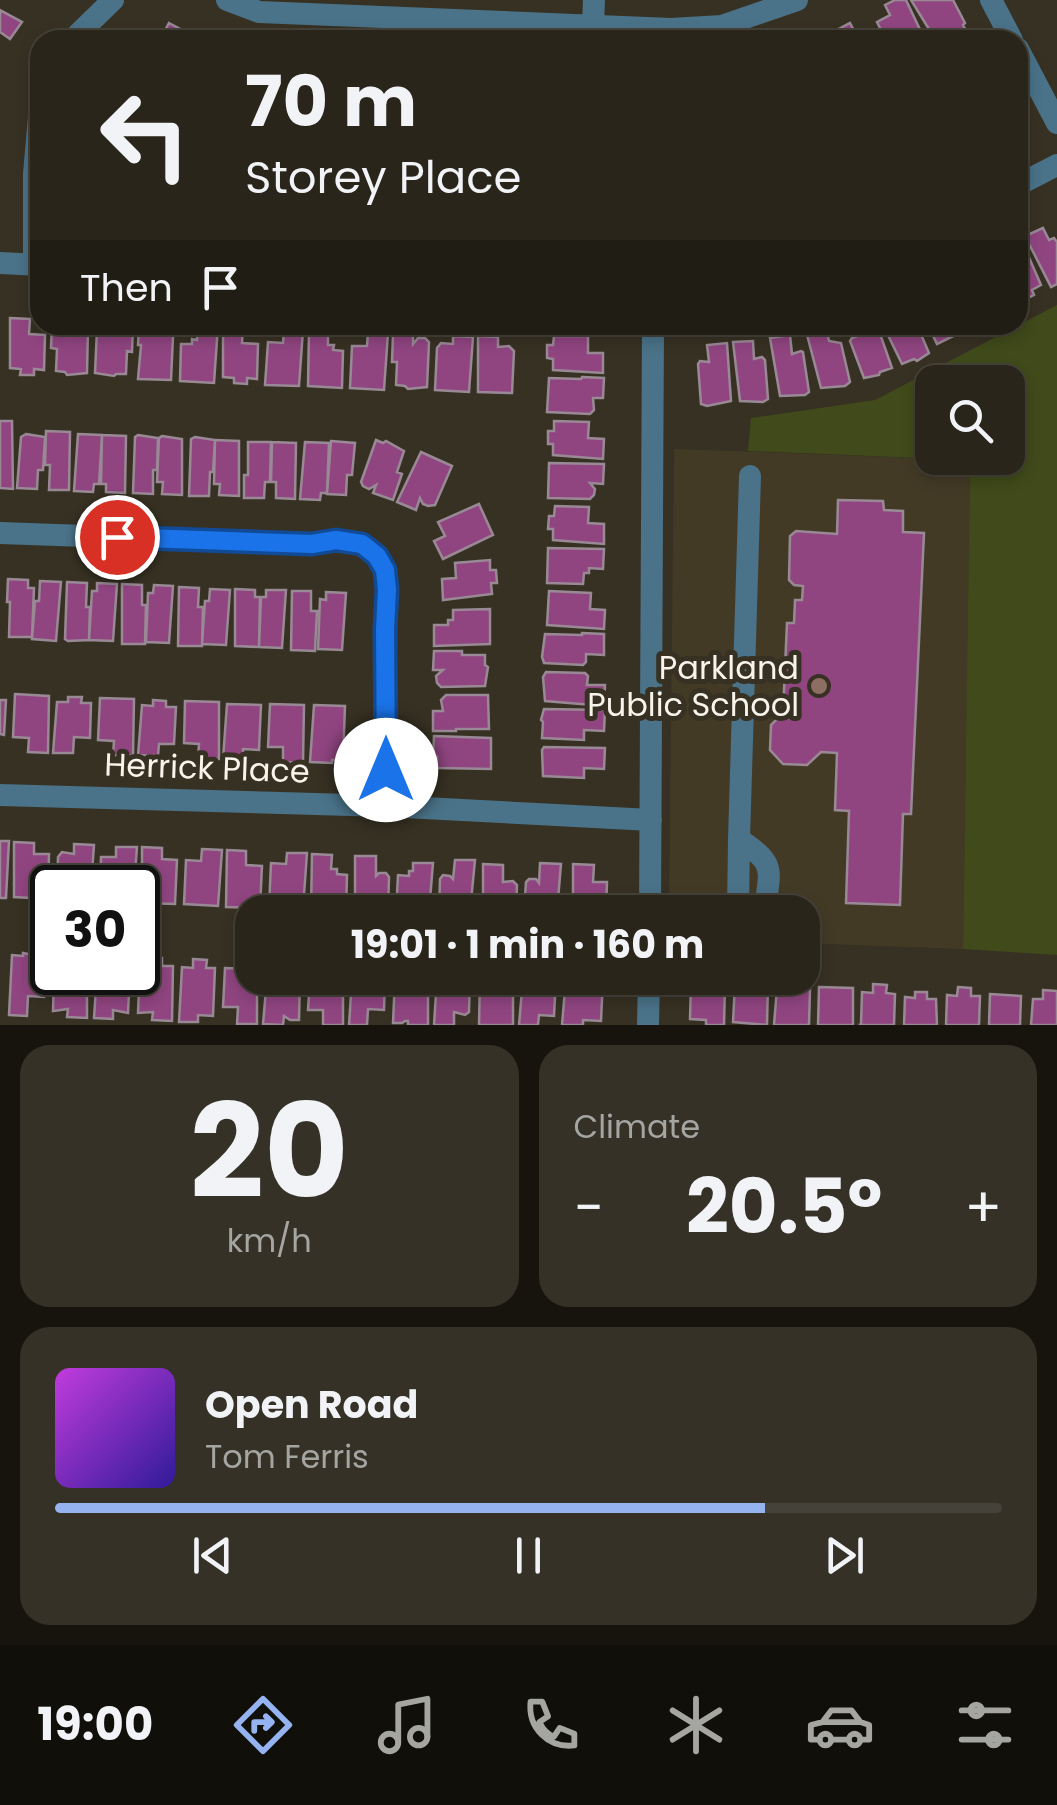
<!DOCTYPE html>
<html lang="en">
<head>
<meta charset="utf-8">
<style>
  body { margin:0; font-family:Poppins,sans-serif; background:#353127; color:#f1f3f6; height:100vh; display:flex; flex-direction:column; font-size:38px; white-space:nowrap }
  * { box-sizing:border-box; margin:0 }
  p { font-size:32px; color:#a5a5a2 }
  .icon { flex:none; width:55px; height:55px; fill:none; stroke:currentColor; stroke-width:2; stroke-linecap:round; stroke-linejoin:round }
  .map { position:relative; height:1025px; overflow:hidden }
  .sheet { display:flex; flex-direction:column; gap:20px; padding:20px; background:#17140e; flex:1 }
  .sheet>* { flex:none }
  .top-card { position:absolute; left:30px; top:30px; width:998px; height:305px; border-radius:30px; box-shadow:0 5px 15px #0003,0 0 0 2px #454239; background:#29251a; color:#f1f3f6; overflow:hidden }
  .controls { position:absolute; left:915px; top:365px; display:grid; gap:20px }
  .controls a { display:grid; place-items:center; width:110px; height:110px; border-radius:20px; background:#29251a; box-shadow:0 5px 15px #0003,0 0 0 2px #454239; font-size:50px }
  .speed { position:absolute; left:30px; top:865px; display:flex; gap:20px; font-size:50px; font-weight:700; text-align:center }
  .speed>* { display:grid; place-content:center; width:130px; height:130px; border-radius:50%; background:#29251a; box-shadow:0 5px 15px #0003,0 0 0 2px #454239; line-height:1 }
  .speed .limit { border:5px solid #111; border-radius:15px; background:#fff; color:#111 }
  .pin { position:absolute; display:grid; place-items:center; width:85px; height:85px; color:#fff; margin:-42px; border:5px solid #fff; border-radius:50%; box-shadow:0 2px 10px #0007 }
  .me { position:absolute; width:110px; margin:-55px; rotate:0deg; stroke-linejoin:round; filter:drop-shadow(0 0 8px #0008) }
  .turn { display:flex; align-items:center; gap:35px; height:210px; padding:0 50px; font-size:45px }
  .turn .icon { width:130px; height:130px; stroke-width:2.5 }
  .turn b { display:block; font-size:70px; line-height:85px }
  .then { display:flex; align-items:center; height:95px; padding:0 50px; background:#0003; gap:20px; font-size:38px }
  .big { font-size:75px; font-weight:700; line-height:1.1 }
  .sheet .tile { flex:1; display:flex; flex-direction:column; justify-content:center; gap:15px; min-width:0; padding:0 35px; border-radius:30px; background:#353127 }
  .sheet .dial { align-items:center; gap:0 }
  .dial b { font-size:130px; line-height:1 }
  .song { display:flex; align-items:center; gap:30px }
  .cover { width:120px; height:120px; border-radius:15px; background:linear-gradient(135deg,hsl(290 70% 55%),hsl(250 70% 35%)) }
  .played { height:10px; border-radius:5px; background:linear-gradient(90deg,#95b2f1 75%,#454239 75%) }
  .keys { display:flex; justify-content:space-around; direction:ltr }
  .heat { display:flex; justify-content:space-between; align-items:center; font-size:55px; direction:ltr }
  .sheet .tiles { flex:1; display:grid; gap:20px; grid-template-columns:1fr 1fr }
  .tile:last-child { grid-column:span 2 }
  .trip { position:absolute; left:235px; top:895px; width:585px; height:100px; border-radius:30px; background:#29251a; box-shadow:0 5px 15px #0003,0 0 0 2px #454239; font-weight:700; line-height:100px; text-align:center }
  .tabs { display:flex; height:160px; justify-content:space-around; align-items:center; background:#100f0a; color:#a5a5a2 }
  .tabs .icon { width:70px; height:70px }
  .tabs .active { color:#95b2f1 }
  .tabs b { font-size:45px; color:#f1f3f6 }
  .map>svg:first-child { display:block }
  .built { fill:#433a26 }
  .green { fill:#404a1a; fill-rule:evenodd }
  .building { fill:#904581; stroke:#998995; stroke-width:2.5 }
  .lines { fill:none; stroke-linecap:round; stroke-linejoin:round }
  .minor { stroke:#4a7288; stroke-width:22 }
  .route-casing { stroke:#114b97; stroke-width:25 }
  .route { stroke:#1a73e8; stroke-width:18 }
  .education-dot { fill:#8d6e63; stroke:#373123; stroke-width:4 }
  .labels { text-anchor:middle; stroke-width:10; stroke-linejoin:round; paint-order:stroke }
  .poi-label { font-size:32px; fill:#f8f4eb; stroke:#373123; text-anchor:end }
  .street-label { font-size:32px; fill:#f8f4eb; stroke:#373123 }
</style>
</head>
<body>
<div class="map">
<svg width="1057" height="1025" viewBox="0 0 1057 1025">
  <rect width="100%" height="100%" fill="#373123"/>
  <!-- built -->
  <path class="built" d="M674,449L970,460L963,949L803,943L802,912H669Z"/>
  <!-- green -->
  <path class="green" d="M1057,305V955L963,949L970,460L748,451L751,418L875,400ZM932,382H1008V458H932Z"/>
  <!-- building -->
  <path class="building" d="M895,0H906L925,40H886L877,22L890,15L885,5Z
    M911,0H953L965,23L963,25L968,34L957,40H948L945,34L935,39Z
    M0,10L22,22L10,39L0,32Z
    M169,23L186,32L181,40H141L147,30L155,35L157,31L163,34Z
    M850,23L857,36L862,34L864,38L873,33L877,40H837L833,32Z
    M1043,228L1049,240L1054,238L1057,242V284L1051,287L1025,236Z
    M1021,239L1041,285L1032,290L1034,295L1022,301L1020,295L1018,297V241Z
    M10,318L30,319L29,334L45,335L44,370L34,369V375H20L21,369L10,368Z
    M52,325H73L72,330L77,325H85L88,328L87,373L67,375L65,372L56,371L57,349L51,348Z
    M101,325H107L112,332L113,325H133L132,352L127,351L126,374H116L114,376L95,373L97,329Z
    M139,325H159V331L170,333L173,337L171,380L138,379L141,345H138Z
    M198,325L218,326L214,383L180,381L181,344H192V339L197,340Z
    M856,325H877L892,368L880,372L879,375L864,378L850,341L852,338L860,335Z
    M883,325H917L929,353L917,361L914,359L902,364Z
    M928,325H966L968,329L937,344Z
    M223,326L243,327L242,343L258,344L257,379L247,378V384L234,383V378L223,377Z
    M826,326L829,341L841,343L850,382L845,386L821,388L806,331Z
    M284,329L303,330L299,386L265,385L268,342L283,343Z
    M309,330L328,331V345H334L333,350L343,351L342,388L308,386Z
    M368,332L388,333L384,390L350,388L352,346H367Z
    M393,334H413V344L418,338H425L429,342L427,387L408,389L405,386L396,385L397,362H392Z
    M790,335L792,354L801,351L803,352L809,392L805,395L780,396L770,338Z
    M453,336L473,337L469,392L435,390L437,348L441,343L453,344Z
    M478,336L498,337V347L509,346L514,351L512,393L478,392Z
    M554,336H588V353H603V373L553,370V359L547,358V345H553Z
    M753,341L754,359L762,357L765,360L768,399L763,402L740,401L733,342Z
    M727,343L731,401L707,406L701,404L698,364L700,361L709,362L707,345Z
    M582,377L604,378L603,398H593L594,410L590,414L547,412L549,378L581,379Z
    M0,421H12L13,489L0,488Z
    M554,421L589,422L588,438L604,439L603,459L553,455V444H548V431H554Z
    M46,431L70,432L69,490H49L50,465H45Z
    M26,434L45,437L43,470H38L37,489L17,488L21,437Z
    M78,434L102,435L99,484H94L93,492L74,491Z
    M102,435L126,436L125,493L106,492V484H101Z
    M138,435L158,438L157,470H153V494L133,493L135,437Z
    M162,436L182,439V495L162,494L163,482H157L159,438Z
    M195,437L215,440L213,472H210L209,496H189L191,439Z
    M215,440L239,441V496L219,495L220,484H214Z
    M376,440L383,443L386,441L404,451L397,472L402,474L393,500L373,493L376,485L369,489L363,486L361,482Z
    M331,441L355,443L352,475H347L346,495L327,494Z
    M248,442H271L270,482H265L264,498H244V475H248Z
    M272,442L296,443L295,499L276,498V482H271Z
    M305,442L329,443L327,493H321L320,500L300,499Z
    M421,452L452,466L435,505L428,506L423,504L420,498L416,510L397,502Z
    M549,463L604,464L603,484L590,483L595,489L594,495L590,499L548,498Z
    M838,500L883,501L884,510L903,511V532L924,533L911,814H903L900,905L846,903L849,811L835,810L837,753L821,752L807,765L783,764L770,750L771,725L783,713L787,623H794L795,600H802L803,586L794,585L789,580L790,536L796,531L837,534Z
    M479,504L493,535L443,559L434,541L445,536L438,522Z
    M555,506L589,507L588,523L604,524V544L553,540V529H548L549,516H554Z
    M548,548L604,549L603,569L589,568V573H584L583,584L547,583Z
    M490,560V570H496L497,583H491L492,594L443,600L442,579L456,578L455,563Z
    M8,579L28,580V588H34L32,637H9L10,602H7Z
    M40,581L61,582L56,641L32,639L35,601H39Z
    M67,582L87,583L86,607H90L89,640L68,641L65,639Z
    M97,583L117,584L113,641L89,640L92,591H97Z
    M122,584L142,585V605H146L145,644H122Z
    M154,585L173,586L169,643L146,642L148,593H153Z
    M179,587L199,588L198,607H203L202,646H178Z
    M210,589L230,590L226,645L202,644L205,601H209Z
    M235,589L255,590V597H260L259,647L235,646Z
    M266,590H286L282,648L259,647L261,597H266Z
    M292,591H311V611H317L315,651L291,650Z
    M549,591L591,593L590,609L605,610L604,629L547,625Z
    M326,592L346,593L342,650L318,649L320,599L326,600Z
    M490,609V644L434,646V625H448V620H453V610Z
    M582,633L604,634V655L586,654V662L583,665L544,663L542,657L545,634L582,635Z
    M434,651H462V655H485V665L488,667L485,686L441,687L437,683L436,676L443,670H433Z
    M546,672L585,673L588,676L587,685H605L604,706L545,701L543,677Z
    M15,694L49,696L48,753L28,752L29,738L13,737Z
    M446,695H488L489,729H456V731H433V711H443L441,700Z
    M68,697H82L81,703H91L90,738L74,737L73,753H53L57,702H68Z
    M100,698L134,699L133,756L113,755L114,741L98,740Z
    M0,700H6L4,735L0,734Z
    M153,700L166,701V707H176L174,744H159L158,756L138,755L142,705L153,706Z
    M185,701L219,702V759H198L199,744L184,743Z
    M227,704L261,705L259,750L243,749V760L223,759Z
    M270,704L304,705L303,763L283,762V747H268Z
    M314,705L345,706L343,760H332V763L310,762Z
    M544,709L605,710L604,731L584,730V740L542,738L543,722L541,720Z
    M434,736L491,738V769L437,768V757H433Z
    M544,747L605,748L604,769L584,768V778L543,776L542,750Z
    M0,841H9L6,898H0Z
    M14,842L34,843V854H49L48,899L14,897Z
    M74,844L94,845L91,888H57L58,857L62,852L74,854Z
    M116,847H137L134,888H100L101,857H116Z
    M142,847L162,848V859L177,860L175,904L142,903Z
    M202,849L222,850L218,906L184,904L186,860L201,861Z
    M227,850L246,851V865L262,866L260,908L226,907Z
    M287,853H307L303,909L269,907L271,863L286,864Z
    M312,854L332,855L331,869H337V874L347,875L346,912L311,911Z
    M355,856H376V876L379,873H386L389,877L388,912H355Z
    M455,860H475L470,912H439L440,879L443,875L450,876L453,879Z
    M413,863H433L429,912H396L398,875L409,876V871H413Z
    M540,863L561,864L557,912H524L526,882L529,879H536L539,883Z
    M483,864L503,865V882L513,881L517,885L516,912H483Z
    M573,864L594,865L593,882H607L606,912H573Z
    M23,953L45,957L44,997L28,996L27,1016L9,1015L12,955L23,956Z
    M148,958H162V966H173L172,1021L152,1020L153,1012L138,1013L140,965L148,966Z
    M193,959L207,960L206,968H215L213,1016L198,1015V1022H179L182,967L193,968Z
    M225,968L252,969V978H257V1024H237L238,1007H223Z
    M54,972H87V1018L67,1017L68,1009L53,1011Z
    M97,972H130L128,1013L113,1010V1019L94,1018Z
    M267,978H300L299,1020H290L284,1016L283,1025L263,1024Z
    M310,978H343V1025H323V1010H308Z
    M352,978H385L384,1010L368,1009L367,1025H349Z
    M395,978H428V1025H408V1021H405L402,1023H393Z
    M437,978H470L469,1012L465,1015L454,1012V1025H434Z
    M480,978L513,979V1025H479Z
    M523,978H556L554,1016L539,1015L538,1025H519Z
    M566,978H603L601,1021L583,1020V1025H562Z
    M788,981H802L801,990H810L809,1025H774L777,988L788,989Z
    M691,983L725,985L724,1025H706V1020L690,1019Z
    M735,983L768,984L767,1025L733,1022Z
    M873,984L887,985L886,993L895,994L894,1025H859L861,1024L862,992L873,993Z
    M819,987L853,988V1025H818Z
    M958,987L971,988V996H980L979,1025H946L947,995L957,996Z
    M1043,990L1057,991V1025H1031L1033,999H1043Z
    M915,992H927V999H936L937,1025H904L905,997L915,998Z
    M990,994L1021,996L1020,1025H989Z"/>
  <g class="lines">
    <!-- minor -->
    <path class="minor" d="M227,0L259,12L671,29L722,26L797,0
      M991,0L1012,40
      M593,25L594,0
      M72,40L113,0
      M1018,49L1057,123
      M1018,185L1057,165
      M0,263L40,265
      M34,265V174L40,105
      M750,476L739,839C778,866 769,868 765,912
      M0,533L312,544L337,541L362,544L377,556L385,570L387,607L385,629L386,806
      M0,795L386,806L651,820
      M650,912L653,325
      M696,912L738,911L739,839
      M648,1025L649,978"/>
  </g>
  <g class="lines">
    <!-- route casing -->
    <g class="route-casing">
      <path id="route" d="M117,537L312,544L336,540L362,544L377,556L385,570L387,590L385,629L386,770"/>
    </g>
    <!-- route -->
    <use href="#route" class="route"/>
  </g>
  <!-- markers -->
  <circle class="education-dot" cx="819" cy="686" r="10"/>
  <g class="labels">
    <!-- poi labels -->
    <g class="poi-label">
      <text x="799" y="679">Parkland<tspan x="799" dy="37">Public School</tspan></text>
    </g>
    <!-- street labels -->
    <g class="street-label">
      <text transform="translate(207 768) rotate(2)" y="11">Herrick Place</text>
    </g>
  </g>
</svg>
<div class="controls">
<a><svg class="icon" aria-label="search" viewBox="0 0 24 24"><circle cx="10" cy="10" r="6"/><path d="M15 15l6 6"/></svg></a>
</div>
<div class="speed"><div class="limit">30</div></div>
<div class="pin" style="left:117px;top:537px;background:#d93025"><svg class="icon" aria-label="arrive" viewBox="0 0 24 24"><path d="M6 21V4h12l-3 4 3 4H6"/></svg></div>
<svg class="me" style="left:386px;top:770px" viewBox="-20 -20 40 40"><circle r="19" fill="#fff"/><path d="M0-13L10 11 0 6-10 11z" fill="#1a73e8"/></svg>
<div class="trip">19:01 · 1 min · 160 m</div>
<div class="top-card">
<div class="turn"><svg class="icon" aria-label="left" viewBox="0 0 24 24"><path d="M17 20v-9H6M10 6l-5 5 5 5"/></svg><div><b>70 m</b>Storey Place</div></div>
<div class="then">Then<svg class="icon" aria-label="arrive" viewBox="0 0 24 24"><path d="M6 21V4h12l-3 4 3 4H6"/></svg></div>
</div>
</div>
<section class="sheet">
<div class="tiles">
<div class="tile dial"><b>20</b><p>km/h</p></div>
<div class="tile"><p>Climate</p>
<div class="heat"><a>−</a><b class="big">20.5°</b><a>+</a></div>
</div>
<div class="tile">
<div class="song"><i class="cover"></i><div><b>Open Road</b><p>Tom Ferris</p></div></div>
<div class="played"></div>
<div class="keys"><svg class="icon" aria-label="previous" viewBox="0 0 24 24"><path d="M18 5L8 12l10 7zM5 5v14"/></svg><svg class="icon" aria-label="pause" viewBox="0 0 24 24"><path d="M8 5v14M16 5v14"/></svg><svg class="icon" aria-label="next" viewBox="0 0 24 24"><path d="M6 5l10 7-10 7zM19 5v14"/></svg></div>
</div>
</div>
</section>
<nav class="tabs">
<b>19:00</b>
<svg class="icon active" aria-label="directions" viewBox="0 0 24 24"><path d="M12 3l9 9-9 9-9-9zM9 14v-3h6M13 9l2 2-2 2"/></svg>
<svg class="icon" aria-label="music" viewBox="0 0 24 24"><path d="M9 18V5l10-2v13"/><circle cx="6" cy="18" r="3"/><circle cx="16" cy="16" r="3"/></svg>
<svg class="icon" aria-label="phone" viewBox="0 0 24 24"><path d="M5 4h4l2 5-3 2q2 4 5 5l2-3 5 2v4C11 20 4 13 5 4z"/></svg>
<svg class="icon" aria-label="climate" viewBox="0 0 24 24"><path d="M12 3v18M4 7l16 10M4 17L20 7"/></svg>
<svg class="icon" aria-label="car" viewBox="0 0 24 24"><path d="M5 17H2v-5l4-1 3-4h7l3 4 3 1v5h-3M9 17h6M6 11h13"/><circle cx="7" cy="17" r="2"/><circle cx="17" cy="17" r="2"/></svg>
<svg class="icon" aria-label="filters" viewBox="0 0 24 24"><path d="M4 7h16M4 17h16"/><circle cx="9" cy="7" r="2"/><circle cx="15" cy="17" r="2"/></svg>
</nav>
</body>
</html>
